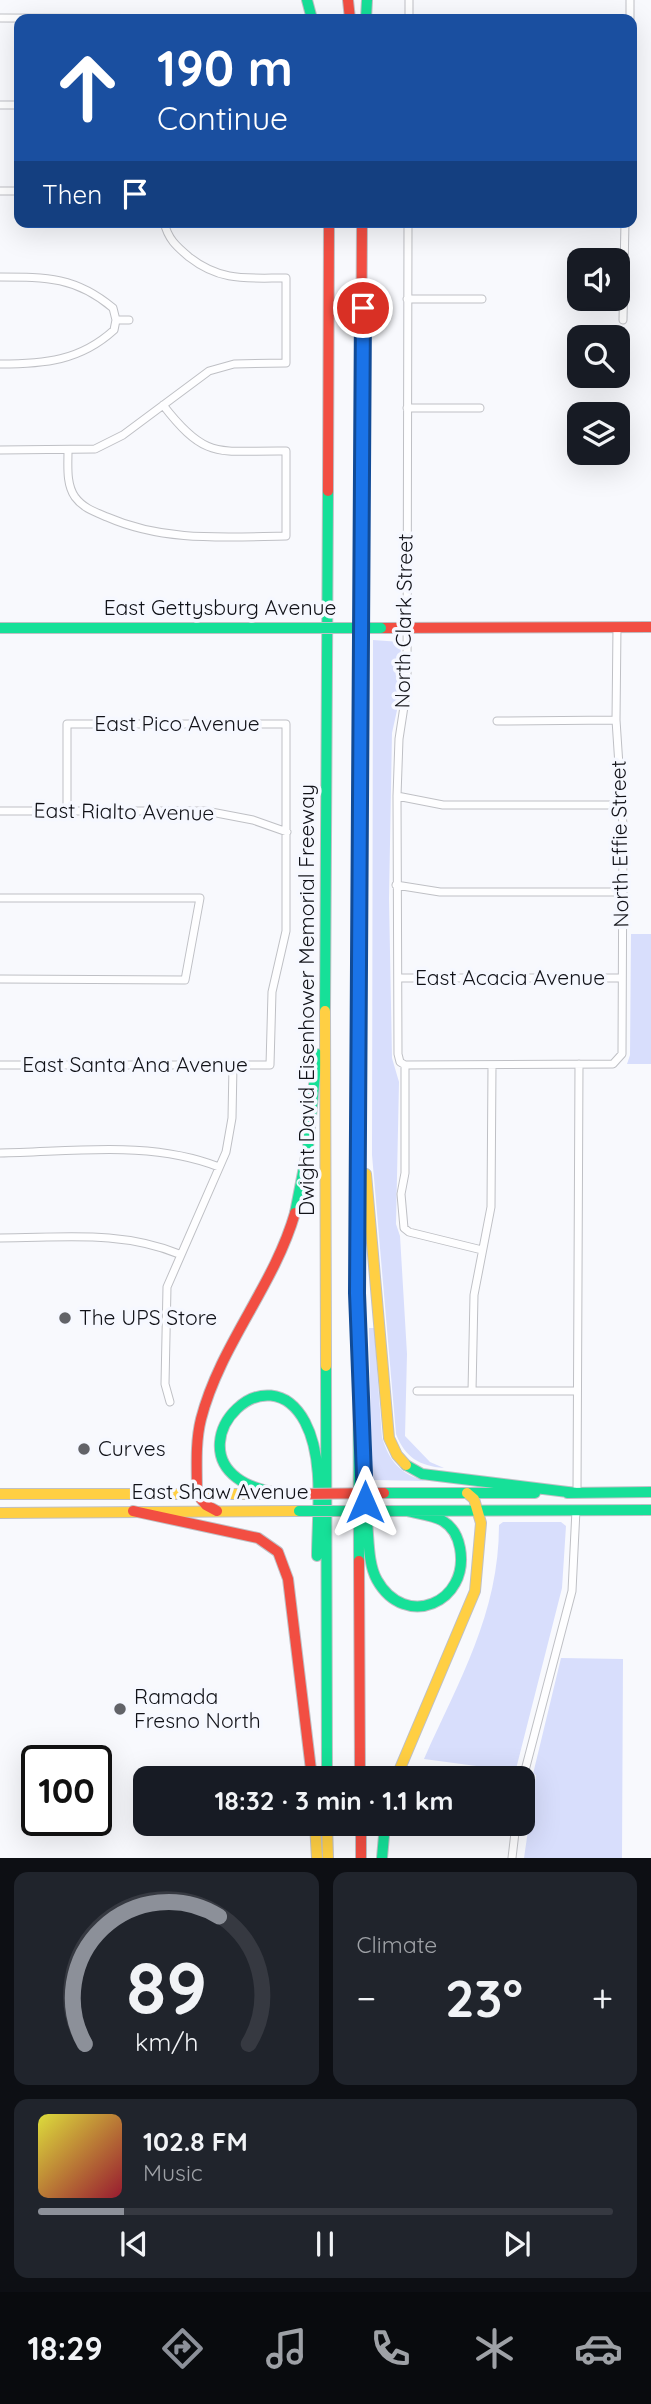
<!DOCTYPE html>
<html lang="en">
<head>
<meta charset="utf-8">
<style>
  body { margin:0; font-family:Quicksand,sans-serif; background:#20242c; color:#f1f3f6; height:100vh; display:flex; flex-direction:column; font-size:26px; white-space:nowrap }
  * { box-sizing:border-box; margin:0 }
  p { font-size:23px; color:#9ea1a6 }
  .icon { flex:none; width:38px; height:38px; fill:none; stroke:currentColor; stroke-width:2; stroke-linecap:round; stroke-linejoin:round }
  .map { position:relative; height:1858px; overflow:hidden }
  .details { display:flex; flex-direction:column; gap:14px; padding:14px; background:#0d0f14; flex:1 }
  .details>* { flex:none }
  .hud { position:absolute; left:14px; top:14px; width:623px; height:214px; border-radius:14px; box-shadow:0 7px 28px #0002; background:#1a4fa0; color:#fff; overflow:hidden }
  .tools { position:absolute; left:567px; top:248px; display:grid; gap:14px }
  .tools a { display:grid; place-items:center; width:63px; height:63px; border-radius:14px; background:#171b24; box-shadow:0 7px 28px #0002; font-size:35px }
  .speed { position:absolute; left:21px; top:1745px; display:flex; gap:14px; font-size:35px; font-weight:700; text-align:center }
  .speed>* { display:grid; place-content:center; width:91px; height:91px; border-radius:50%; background:#171b24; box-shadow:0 7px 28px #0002; line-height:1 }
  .speed .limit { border:4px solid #111; border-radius:10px; background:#fff; color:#111 }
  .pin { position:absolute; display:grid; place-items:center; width:60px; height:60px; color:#fff; margin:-30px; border:4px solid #fff; border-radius:50%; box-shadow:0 2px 7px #0007 }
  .me { position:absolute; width:77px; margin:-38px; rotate:0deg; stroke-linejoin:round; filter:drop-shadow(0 0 5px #0008) }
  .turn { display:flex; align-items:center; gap:24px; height:147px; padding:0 28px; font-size:32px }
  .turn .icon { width:91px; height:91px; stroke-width:2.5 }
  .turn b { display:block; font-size:49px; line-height:60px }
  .then { display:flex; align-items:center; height:66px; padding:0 28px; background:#0003; gap:14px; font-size:26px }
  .big { font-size:52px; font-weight:700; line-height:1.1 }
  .details .card { flex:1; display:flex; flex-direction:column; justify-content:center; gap:10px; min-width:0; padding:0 24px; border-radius:14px; background:#20242c }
  .details .dial { align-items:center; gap:0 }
  .dial svg { height:182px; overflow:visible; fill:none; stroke:#363941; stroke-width:7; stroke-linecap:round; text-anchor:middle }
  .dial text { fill:#f1f3f6; stroke:none }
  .song { display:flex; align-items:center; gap:21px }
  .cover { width:84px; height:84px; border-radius:10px; background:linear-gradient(135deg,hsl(60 70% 55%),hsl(350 70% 35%)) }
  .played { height:7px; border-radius:4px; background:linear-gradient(90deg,#8c9099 15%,#363941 15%) }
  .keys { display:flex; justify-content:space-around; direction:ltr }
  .heat { display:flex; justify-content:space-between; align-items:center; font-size:38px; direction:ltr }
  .details .tiles { flex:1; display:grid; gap:14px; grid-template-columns:1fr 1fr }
  .card:last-child { grid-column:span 2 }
  .trip { position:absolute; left:133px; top:1766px; width:402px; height:70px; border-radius:14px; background:#171b24; box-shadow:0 7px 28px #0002; font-weight:700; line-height:70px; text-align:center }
  .menu { display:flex; height:112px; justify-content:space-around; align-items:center; background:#090b0e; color:#9ea1a6 }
  .menu .icon { width:49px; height:49px }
  .menu .on { color:#8c9099 }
  .menu b { font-size:32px; color:#f1f3f6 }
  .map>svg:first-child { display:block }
  .green { fill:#d8defc }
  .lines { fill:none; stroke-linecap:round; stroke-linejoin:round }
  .street-casing { stroke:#bfc0c5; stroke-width:9 }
  .fast-casing { stroke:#bfc0c5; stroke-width:12 }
  .slow-casing { stroke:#bfc0c5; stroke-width:12 }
  .jam-casing { stroke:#bfc0c5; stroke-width:12 }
  .street { stroke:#fefeff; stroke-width:7 }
  .fast { stroke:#16e098; stroke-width:10 }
  .slow { stroke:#ffcf43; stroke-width:10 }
  .jam { stroke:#f24e42; stroke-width:10 }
  .fast-bridge-casing { stroke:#bfc0c5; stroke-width:12; stroke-linecap:butt }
  .jam-bridge-casing { stroke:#bfc0c5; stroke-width:12; stroke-linecap:butt }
  .fast-bridge { stroke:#16e098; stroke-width:10 }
  .jam-bridge { stroke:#f24e42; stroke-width:10 }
  .route-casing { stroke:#114b97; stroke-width:18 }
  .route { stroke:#1a73e8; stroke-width:12 }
  .poi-dot { fill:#626368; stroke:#f6f8ff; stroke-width:2.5 }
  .labels { text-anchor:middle; stroke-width:7; stroke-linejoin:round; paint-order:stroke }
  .street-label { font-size:21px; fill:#111218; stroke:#f6f8ff }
  .poi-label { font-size:21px; fill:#111218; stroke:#f6f8ff; text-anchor:start }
</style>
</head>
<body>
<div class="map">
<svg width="651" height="1858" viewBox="0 0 651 1858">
  <rect width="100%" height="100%" fill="#f8f9fd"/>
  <!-- green -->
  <path class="green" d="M373,640L401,642L399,701L392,733L389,899L392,1058L399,1082L396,1224L400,1236L407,1354L405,1436L430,1462L444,1468C419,1466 405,1457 396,1434L372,1155Z
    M631,934H651V1064H627L630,1055Z
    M369,1328H374L382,1437C389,1461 401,1475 426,1481L372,1480Z
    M503,1522H561L566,1526L562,1588L516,1769L513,1771L424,1759C459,1680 499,1614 499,1525Z
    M561,1658L623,1659L622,1858H524L536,1775L533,1774Z"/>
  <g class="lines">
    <!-- street casing -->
    <g class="street-casing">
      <path id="street" d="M409,0V19
        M630,0V19
        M0,18L275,19
        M0,105H19
        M0,191H19
        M408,222L407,687L399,739L397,796L398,1054L400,1062L405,1065L613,1064L622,1054L623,826L616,720L617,627
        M0,277C47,277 76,277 113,308L116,320
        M407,299H482
        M623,320L625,222
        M0,364C44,364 80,361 114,330L116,320H129
        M407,408H480
        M0,450L95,449L123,435L209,371L234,364L286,363V278C247,278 221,282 189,257C176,246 168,239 164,222
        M68,451C68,466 66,484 75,497C83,508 95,512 107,517C164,542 224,537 286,536V451C219,450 207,462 163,405
        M497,721L616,720
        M397,796L443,805H620
        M0,811H206L253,820L287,832
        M396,885L440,892H623
        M0,898H200L185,980L0,979
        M398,978H622
        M0,1065H270L272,992L286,931V724H67V811
        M405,1065V1173L401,1194L404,1228L409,1232L482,1250
        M0,1153C72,1152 151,1140 219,1167
        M0,1238C63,1238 120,1230 179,1254
        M417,1391H577
        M472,1391L474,1295L491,1207L492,1065
        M170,1402L165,1384L167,1287L226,1152L232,1118L233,1065
        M577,1493L579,1064
        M523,1778L572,1591L576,1510
        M512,1858L516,1824"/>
    </g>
    <!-- fast casing -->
    <g class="fast-casing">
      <path id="fast" d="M307,0L312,19
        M366,19L367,0
        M0,628H309
        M357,990L359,1561
        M325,1011L328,491
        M295,1213L308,1147L317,1054
        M326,1366L327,1778
        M406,1465L422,1474L576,1493
        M384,1493H535
        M567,1493L651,1492
        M283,1494C268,1491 250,1488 237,1478C184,1438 267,1352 305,1422C325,1460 317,1515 317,1556
        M384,1511L651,1510
        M367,1522C369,1540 368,1564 377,1580C405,1630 470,1603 460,1548C458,1537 453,1527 443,1521C433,1515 419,1514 407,1511
        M382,1858L385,1824"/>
    </g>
    <!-- slow casing -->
    <g class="slow-casing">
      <path id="slow" d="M357,990L360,547
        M325,1011L326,1366
        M366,1174L389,1438L397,1455L406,1465
        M0,1494H299
        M0,1513L299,1511
        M396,1778L475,1591L481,1523L474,1499L467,1493
        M315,1824L317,1858
        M327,1824L328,1858"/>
    </g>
    <!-- jam casing -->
    <g class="jam-casing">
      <path id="jam" d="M348,0L350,19
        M328,491L329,222
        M360,547L362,222
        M381,628L651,627
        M133,1511L258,1538L278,1552L288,1579L312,1778
        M217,1511L206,1505L197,1494C197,1469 195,1443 201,1419C220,1345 274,1286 295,1213
        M359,1561L360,1778
        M361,1824V1858"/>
    </g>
    <!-- street -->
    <use href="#street" class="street"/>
    <!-- fast -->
    <use href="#fast" class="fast"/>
    <!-- slow -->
    <use href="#slow" class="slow"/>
    <!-- jam -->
    <use href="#jam" class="jam"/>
    <!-- fast-bridge casing -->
    <g class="fast-bridge-casing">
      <path id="fast-bridge" d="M309,628H381
        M299,1511H384"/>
    </g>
    <!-- jam-bridge casing -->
    <g class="jam-bridge-casing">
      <path id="jam-bridge" d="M299,1494L384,1493"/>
    </g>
    <!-- fast-bridge -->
    <use href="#fast-bridge" class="fast-bridge"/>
    <!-- jam-bridge -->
    <use href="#jam-bridge" class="jam-bridge"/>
  </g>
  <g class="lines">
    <!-- route casing -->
    <g class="route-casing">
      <path id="route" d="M363,308L357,1293L365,1502"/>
    </g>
    <!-- route -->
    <use href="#route" class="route"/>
  </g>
  <!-- markers -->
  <g class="poi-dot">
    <circle cx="65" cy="1318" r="7"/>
    <circle cx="84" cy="1449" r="7"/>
    <circle cx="120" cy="1709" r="7"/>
  </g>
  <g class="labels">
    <!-- street labels -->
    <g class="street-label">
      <text x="220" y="615">East Gettysburg Avenue</text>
      <text transform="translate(404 621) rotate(-89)" y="7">North Clark Street</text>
      <text x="177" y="731">East Pico Avenue</text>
      <text transform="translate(124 812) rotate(1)" y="7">East Rialto Avenue</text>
      <text transform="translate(620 844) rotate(-91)" y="7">North Effie Street</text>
      <text x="510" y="985">East Acacia Avenue</text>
      <text transform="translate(307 1000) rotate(-90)" y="7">Dwight David Eisenhower Memorial Freeway</text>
      <text x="135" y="1072">East Santa Ana Avenue</text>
      <text x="220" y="1499">East Shaw Avenue</text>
    </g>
    <!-- poi labels -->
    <g class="poi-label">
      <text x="79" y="1325">The UPS Store</text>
      <text x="98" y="1456">Curves</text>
      <text x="134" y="1704">Ramada<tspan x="134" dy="24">Fresno North</tspan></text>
    </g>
  </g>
</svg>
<div class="tools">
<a><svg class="icon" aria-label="sound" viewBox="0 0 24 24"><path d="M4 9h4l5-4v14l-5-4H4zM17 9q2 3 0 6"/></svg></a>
<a><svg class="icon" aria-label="search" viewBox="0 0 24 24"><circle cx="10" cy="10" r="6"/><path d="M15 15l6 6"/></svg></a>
<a><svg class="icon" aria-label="layers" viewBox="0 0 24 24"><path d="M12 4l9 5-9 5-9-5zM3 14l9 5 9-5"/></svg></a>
</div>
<div class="speed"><div class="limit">100</div></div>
<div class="pin" style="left:363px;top:308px;background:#d93025"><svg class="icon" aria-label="arrive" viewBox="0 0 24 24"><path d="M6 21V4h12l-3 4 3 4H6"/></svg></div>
<svg class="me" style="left:365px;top:1502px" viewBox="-20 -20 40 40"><path d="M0-17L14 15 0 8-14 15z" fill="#1a73e8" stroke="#fff" stroke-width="4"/></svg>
<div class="trip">18:32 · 3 min · 1.1 km</div>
<div class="hud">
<div class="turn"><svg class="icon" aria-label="ahead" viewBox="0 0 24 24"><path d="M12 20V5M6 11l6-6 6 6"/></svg><div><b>190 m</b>Continue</div></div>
<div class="then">Then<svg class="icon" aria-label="arrive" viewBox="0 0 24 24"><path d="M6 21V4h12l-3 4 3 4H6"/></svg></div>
</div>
</div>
<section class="details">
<div class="tiles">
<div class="card dial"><svg viewBox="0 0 100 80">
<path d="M14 69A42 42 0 1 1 86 69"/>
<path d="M14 69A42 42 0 0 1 73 13" stroke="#8c9099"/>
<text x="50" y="56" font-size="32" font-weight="700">89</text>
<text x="50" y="72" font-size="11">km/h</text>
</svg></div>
<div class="card"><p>Climate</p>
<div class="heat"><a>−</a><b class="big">23°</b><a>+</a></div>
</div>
<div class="card">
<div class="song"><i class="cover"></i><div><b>102.8 FM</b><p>Music</p></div></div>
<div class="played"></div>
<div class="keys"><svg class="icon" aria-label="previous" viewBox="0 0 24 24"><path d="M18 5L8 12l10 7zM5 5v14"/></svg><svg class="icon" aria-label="pause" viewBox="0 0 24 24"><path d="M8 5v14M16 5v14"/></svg><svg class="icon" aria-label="next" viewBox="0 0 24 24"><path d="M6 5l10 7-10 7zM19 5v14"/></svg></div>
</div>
</div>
</section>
<nav class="menu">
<b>18:29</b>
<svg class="icon on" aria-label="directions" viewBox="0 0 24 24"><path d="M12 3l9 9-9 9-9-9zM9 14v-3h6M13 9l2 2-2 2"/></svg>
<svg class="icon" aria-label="music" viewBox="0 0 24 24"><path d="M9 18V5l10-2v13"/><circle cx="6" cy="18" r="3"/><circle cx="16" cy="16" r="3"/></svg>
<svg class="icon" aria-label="phone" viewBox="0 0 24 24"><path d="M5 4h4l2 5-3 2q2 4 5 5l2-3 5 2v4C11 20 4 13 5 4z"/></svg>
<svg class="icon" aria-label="climate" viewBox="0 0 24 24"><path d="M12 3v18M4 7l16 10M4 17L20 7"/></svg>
<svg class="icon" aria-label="car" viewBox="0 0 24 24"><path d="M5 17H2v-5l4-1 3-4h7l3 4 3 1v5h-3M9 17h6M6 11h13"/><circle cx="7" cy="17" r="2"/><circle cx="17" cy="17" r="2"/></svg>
</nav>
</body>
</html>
